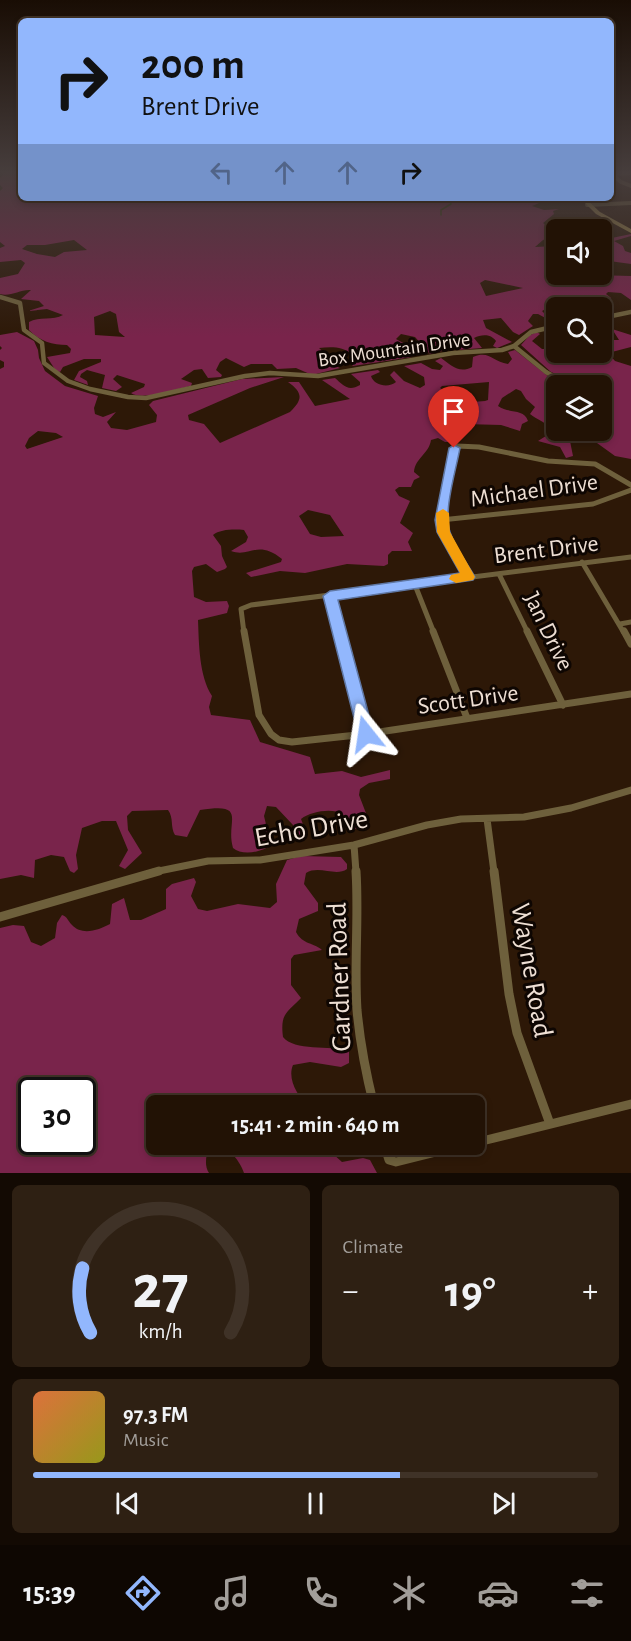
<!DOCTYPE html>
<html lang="en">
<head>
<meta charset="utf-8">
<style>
  body { margin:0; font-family:"Alegreya Sans",sans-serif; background:#2e2013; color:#f1f3f6; height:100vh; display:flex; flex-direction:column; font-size:22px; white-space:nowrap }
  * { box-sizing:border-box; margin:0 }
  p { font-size:20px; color:#a29e9a }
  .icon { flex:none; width:33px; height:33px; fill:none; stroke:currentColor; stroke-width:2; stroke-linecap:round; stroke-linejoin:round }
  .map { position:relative; height:1173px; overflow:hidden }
  .details { display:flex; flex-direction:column; gap:12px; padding:12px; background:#130a03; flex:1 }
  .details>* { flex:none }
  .banner { position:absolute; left:18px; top:18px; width:596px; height:183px; border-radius:9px; box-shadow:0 3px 9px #0003,0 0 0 2px #3f3227; background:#92b7fd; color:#111; overflow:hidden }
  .buttons { position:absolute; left:546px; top:219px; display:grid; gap:12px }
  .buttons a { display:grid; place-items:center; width:66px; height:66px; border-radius:9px; background:#221205; box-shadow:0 3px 9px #0003,0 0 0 2px #3f3227; font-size:30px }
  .speed { position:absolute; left:18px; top:1077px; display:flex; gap:12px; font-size:30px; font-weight:700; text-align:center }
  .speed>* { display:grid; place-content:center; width:78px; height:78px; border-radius:50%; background:#221205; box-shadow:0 3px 9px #0003,0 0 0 2px #3f3227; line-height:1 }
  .speed .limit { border:3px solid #111; border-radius:9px; background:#fff; color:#111 }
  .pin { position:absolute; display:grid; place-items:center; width:51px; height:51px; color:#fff; margin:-62px -26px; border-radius:50% 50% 50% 0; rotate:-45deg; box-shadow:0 0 6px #0007 }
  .pin .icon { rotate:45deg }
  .me { position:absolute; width:66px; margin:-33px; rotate:345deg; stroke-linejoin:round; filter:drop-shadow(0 0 4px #0008) }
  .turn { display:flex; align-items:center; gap:21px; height:126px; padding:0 24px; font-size:27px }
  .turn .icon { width:78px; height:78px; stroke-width:2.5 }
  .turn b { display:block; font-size:42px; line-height:51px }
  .lanes { display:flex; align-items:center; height:57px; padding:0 24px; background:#0003; justify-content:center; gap:30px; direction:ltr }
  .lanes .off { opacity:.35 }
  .big { font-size:45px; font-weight:700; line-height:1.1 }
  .details .tile { flex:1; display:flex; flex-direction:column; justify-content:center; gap:9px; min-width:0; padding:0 21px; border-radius:9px; background:#2e2013 }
  .details .dial { align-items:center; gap:0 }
  .dial svg { height:156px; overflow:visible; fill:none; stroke:#3f3227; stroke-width:7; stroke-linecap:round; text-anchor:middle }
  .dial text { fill:#f1f3f6; stroke:none }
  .song { display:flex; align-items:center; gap:18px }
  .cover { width:72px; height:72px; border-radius:9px; background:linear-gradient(135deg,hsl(20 70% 55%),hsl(60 70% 35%)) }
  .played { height:6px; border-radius:3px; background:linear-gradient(90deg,#92b7fd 65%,#3f3227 65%) }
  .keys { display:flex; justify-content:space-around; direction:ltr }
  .heat { display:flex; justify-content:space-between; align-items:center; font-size:33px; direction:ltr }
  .details .tiles { flex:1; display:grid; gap:12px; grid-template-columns:1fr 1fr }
  .tile:last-child { grid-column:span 2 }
  .trip { position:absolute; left:146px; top:1095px; width:339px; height:60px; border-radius:9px; background:#221205; box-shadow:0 3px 9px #0003,0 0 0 2px #3f3227; font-weight:700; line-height:60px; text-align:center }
  .tab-bar { display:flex; height:96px; justify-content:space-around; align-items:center; background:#0e0702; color:#a29e9a }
  .tab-bar .icon { width:42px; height:42px }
  .tab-bar .current { color:#92b7fd }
  .tab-bar b { font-size:27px; color:#f1f3f6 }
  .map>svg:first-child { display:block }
  .forest { fill:#79244b; fill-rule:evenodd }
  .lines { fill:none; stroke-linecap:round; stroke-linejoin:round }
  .stream { stroke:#303b06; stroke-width:1.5 }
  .street-far4 { stroke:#6e603c; stroke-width:4 }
  .street-far3 { stroke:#6e603c; stroke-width:4.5 }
  .street-far2 { stroke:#6e603c; stroke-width:5 }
  .street-far1 { stroke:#6e603c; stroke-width:7 }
  .street { stroke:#6e603c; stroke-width:9 }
  .secondary { fill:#9c8649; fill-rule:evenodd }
  .route { fill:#92b7fd; stroke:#5f77a4; stroke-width:1.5 }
  .slow { fill:#f59e0b }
  .labels { text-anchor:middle; stroke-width:6; stroke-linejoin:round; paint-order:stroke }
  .far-street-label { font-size:20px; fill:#eedfd4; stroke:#0e0602 }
  .street-label { font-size:24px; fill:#eedfd4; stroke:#0e0602 }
  .near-street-label { font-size:28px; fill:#eedfd4; stroke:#0e0602 }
</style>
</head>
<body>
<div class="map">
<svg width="631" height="1173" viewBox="0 0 631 1173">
  <rect width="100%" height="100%" fill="#2d1807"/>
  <!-- forest -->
  <path class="forest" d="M5,172H21V198H551L532,206L544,210L559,209L553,211L554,214L543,223L556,233V236L543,240L535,247L556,246V274L631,276V300L621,293L608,292L606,294L611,298L609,301L594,297L591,307L581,308L576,304L574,298L559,299L558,303L566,307L551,306L542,311L553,322L538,314H533L528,321L533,326L519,335L513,332L501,318L483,320L486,328L512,342L497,348L493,346L496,341C491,334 482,334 474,338L482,348L457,350C450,343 445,337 435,344L443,348L442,351L430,354L415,337L401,334L396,339L405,344V350L386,345L379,347L385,356L405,354L412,357L353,366L351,364L352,355C343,346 331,347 319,348L327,355L328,363L340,368L312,375L296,368L277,369L272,364H251L244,367L226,358L220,362L216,370L222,375L221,377L208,378L202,369L194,370L181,379L192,383L191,386C177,389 141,401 131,393L144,387L145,384L117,375L113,379L122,387L116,391L102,388L105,375L87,370L81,374L80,377L87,381L88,385L74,380L79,371L101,362V359H84L63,367L60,372L56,371L47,357L70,353L71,349L67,345C53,345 39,341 29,330V322C39,316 53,321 63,315L47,309L28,311L44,306L39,301L21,299L31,290C20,289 11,297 0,294V278L18,274L25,263L21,260L0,262V248L5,246L0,242V191L3,188L0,185V178ZM74,240L87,250L64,252L55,257L37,254L22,249L27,245H45ZM485,280L523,288L486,296L480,283ZM110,311L116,314L119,332L125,337L95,335L94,317Z
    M631,234V236L614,241L623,246L625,251L631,253V264L602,260V240Z
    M612,329L631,335V347L608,353L615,361L631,366V459L615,456L597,443L577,440L570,441L573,456L566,458L560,447L538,441L549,434L550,429C545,421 537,420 530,414L535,407L526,399L521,391L516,389L502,398L498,406C509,414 524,408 528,421L522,424L520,431L501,425L464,424L453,426L450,437L452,442H445L438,438L431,440C429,454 415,458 414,472L420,477L414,480L411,487H399L395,490L399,496L410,501L400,523L413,533L408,542L412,551H392L388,555V564L384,566L347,564L305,573L280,571L251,577L246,573L281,562L282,559C257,539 250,558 231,551L246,542L248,537L244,530C235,529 220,529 213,535L221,546L222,556L227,567L225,569L217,572L206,564L194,567L192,571L194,597L206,602L227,601L229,606L227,613L198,620C199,644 199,676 212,696L209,707L211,715L250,720L260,742L310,757L315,774L342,771L361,777L390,770V779L369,783L360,789L359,795L369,821C365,828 356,830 348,829L343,814C332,808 312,811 301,819L307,835L298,839L293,825L276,807L267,806L264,816L271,845C263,852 242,856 233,848C225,821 249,802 200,810L187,837L175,835C170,827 174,818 168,810L132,811L127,816L128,830L142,853L125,869L119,866L128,850L116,821H102L82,828L76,855L78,869L74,873L70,871L64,857L51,855L35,860L34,878L21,875L0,879V369L4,367V362L0,360V350L2,348L0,346V335L17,332L34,341L38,350L39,358L45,371L65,386L98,396L94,408L95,414L103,417L116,412L107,422L111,428L127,430L156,422L157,415L149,405L153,401L242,379L284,377L250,388L188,415L189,420L204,424L220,443L290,412C304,399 302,392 288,382H299L315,406L350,399L322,380L335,378C343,385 348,392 360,385V382L351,374L378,370L380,372L371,376C374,386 389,388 396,382L390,375L394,371L404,381L420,388L425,385L424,377L404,366L421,363L432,369L440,370L443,366L435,361L441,358C451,365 459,374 472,367L473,357C490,350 492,362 508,364L512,359L508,352L515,350L559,385L556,386V430H602V398H612L613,390L598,378L582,385L551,372L521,345L530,335L537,332L540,334L532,341L542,349H556V352H602V335L609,340H619ZM489,382L488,400L485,401L460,403L455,397L440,388L442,386ZM38,431L56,433L63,437L27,449L25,446L29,438ZM308,510L330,515L344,536L321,537L310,534L299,516Z
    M301,856L341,857L347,864V869C336,877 319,865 306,873L304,884L318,903V911L299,919L296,932C303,945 313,942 322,950L294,955L291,959V985L301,998C287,1013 280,1013 283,1037C294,1051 330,1046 349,1050V1063L341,1067L310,1062L293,1065C287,1079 298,1097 308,1105L156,1106V1144L330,1145L332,1153L342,1162L363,1158L370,1160L377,1173H244C240,1160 224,1140 209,1147C206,1156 204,1165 209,1173H0V928L13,925L24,926L31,942L41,946L55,938L57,923L62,915C68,917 67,920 72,925C82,936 99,930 110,924L112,904L124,898L130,920H141L166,909V889L172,884L194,878L196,882L191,896L198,909L207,911L238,904L270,908L277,902L276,884L287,860ZM32,1090H82V1142H32Z"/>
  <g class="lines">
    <!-- stream -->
    <path class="stream" d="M441,215V210L451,204L449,198"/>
    <!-- street-far4 -->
    <path class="street-far4" d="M611,174L631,173
      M612,174L621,182L631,186
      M587,205L631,203"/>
    <!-- street-far3 -->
    <path class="street-far3" d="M0,297L20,303L24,330L42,343L44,363L68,381L90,389L128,397L146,398L245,376L270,373L318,376L453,353L502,350L514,346L531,332L556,326
      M602,318L631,312
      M514,346L546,372L570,386"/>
    <!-- street-far2 -->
    <path class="street-far2" d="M441,520L593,504L631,490
      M582,562L624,633
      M499,574L528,633
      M469,577C443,537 437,525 448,477C451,467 452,454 457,446L479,447L548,461L595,464L631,485
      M415,585L434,633
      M330,596L340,633
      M620,624L631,622
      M244,633L241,609L251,605L631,557"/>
    <!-- street-far1 -->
    <path class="street-far1" d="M244,631L259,715L271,734L279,740L292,742L366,734L631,694
      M339,631L366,734
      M433,631L467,718
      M527,631L563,705
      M624,631L631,644
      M487,819L494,872
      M354,845L356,872
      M154,872L208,861L260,860L354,845L427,825L461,819L524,817L571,808L631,790"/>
    <!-- street -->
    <path class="street" d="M356,871C359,917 354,964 357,1010C360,1043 366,1074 374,1106
      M494,871L509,994L517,1033L550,1124
      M0,917L159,871
      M474,1143L631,1104
      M384,1144L389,1160L396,1162L468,1144"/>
    <!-- secondary -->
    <path class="secondary" d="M580,198H585L600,212L631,229V233L596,214Z"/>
  </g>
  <!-- sky -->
  <linearGradient id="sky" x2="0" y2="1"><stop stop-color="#190d04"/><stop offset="0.51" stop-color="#463d3c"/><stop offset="1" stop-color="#463d3c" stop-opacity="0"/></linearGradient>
  <rect width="631" height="337" fill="url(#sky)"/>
  <!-- route -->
  <path class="route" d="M454,445L460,448C456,470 443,511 450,532C455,548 467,563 475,577L473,580L338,600L374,734L372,738L366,740L361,738L358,734L323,596L330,591L460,573L437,532L435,520L449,448Z"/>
  <!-- slow -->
  <path class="slow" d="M443,509L449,513L450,532L475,577L473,580L456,583L449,579L451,575L460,573L437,532L436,513Z"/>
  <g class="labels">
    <!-- far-street labels -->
    <g class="far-street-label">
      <text transform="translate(394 349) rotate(-8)" y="7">Box Mountain Drive</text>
    </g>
    <!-- street labels -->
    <g class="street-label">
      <text transform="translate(534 490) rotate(-8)" y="8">Michael Drive</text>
      <text transform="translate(546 549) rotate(-7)" y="8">Brent Drive</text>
      <text transform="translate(549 631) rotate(64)" y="8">Jan Drive</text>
      <text transform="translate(468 699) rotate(-8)" y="8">Scott Drive</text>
    </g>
    <!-- near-street labels -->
    <g class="near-street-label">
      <text transform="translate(311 827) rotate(-10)" y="10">Echo Drive</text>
      <text transform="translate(533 970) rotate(80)" y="10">Wayne Road</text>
      <text transform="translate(338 977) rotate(-92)" y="10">Gardner Road</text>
    </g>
  </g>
</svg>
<div class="buttons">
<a><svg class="icon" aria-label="sound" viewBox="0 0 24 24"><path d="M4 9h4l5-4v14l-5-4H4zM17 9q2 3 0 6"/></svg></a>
<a><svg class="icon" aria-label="search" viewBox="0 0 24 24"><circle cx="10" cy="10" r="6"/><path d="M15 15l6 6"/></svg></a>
<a><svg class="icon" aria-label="layers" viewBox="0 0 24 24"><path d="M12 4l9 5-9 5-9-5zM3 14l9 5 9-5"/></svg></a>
</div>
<div class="speed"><div class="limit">30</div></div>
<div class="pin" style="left:454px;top:448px;background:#d93025"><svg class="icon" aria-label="arrive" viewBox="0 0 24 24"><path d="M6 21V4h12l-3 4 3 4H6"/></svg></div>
<svg class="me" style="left:366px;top:734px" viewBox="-20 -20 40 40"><path d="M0-17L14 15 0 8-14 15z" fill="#92b7fd" stroke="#fff" stroke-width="4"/></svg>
<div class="trip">15:41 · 2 min · 640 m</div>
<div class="banner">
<div class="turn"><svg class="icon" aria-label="right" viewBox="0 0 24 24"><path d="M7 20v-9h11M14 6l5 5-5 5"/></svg><div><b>200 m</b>Brent Drive</div></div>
<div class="lanes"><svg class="icon off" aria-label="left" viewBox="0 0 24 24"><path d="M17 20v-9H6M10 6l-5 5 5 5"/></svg><svg class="icon off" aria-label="ahead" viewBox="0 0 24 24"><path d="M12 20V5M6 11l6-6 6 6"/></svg><svg class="icon off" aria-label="ahead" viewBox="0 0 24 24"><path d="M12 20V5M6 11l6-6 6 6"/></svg><svg class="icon" aria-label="right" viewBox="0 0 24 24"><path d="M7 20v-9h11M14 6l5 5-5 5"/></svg></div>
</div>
</div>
<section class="details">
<div class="tiles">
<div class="tile dial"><svg viewBox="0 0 100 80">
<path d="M14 69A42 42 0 1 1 86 69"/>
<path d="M14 69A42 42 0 0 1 10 36" stroke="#92b7fd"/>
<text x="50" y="56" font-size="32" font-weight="700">27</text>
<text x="50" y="72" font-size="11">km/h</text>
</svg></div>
<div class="tile"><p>Climate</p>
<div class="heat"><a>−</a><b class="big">19°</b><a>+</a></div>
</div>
<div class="tile">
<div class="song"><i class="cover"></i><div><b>97.3 FM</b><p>Music</p></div></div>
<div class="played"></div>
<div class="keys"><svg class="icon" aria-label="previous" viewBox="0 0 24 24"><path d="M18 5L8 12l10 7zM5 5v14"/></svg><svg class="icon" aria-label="pause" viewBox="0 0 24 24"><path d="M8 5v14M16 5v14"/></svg><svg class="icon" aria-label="next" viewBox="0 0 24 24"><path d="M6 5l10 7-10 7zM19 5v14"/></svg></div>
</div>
</div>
</section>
<nav class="tab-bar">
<b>15:39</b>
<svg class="icon current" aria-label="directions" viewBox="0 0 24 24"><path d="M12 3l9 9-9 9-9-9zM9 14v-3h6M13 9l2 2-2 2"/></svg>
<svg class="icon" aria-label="music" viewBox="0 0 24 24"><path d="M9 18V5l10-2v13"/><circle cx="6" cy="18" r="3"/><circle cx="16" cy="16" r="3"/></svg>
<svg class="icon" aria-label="phone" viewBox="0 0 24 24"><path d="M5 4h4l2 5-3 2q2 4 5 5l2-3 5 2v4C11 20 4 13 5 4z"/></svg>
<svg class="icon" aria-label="climate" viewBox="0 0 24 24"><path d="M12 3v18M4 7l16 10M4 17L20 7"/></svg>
<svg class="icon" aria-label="car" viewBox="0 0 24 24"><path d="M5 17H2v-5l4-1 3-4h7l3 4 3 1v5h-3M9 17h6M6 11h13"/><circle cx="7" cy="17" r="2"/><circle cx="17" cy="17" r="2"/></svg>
<svg class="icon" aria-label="filters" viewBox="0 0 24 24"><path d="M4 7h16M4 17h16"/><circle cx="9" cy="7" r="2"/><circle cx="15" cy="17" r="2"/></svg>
</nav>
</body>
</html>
